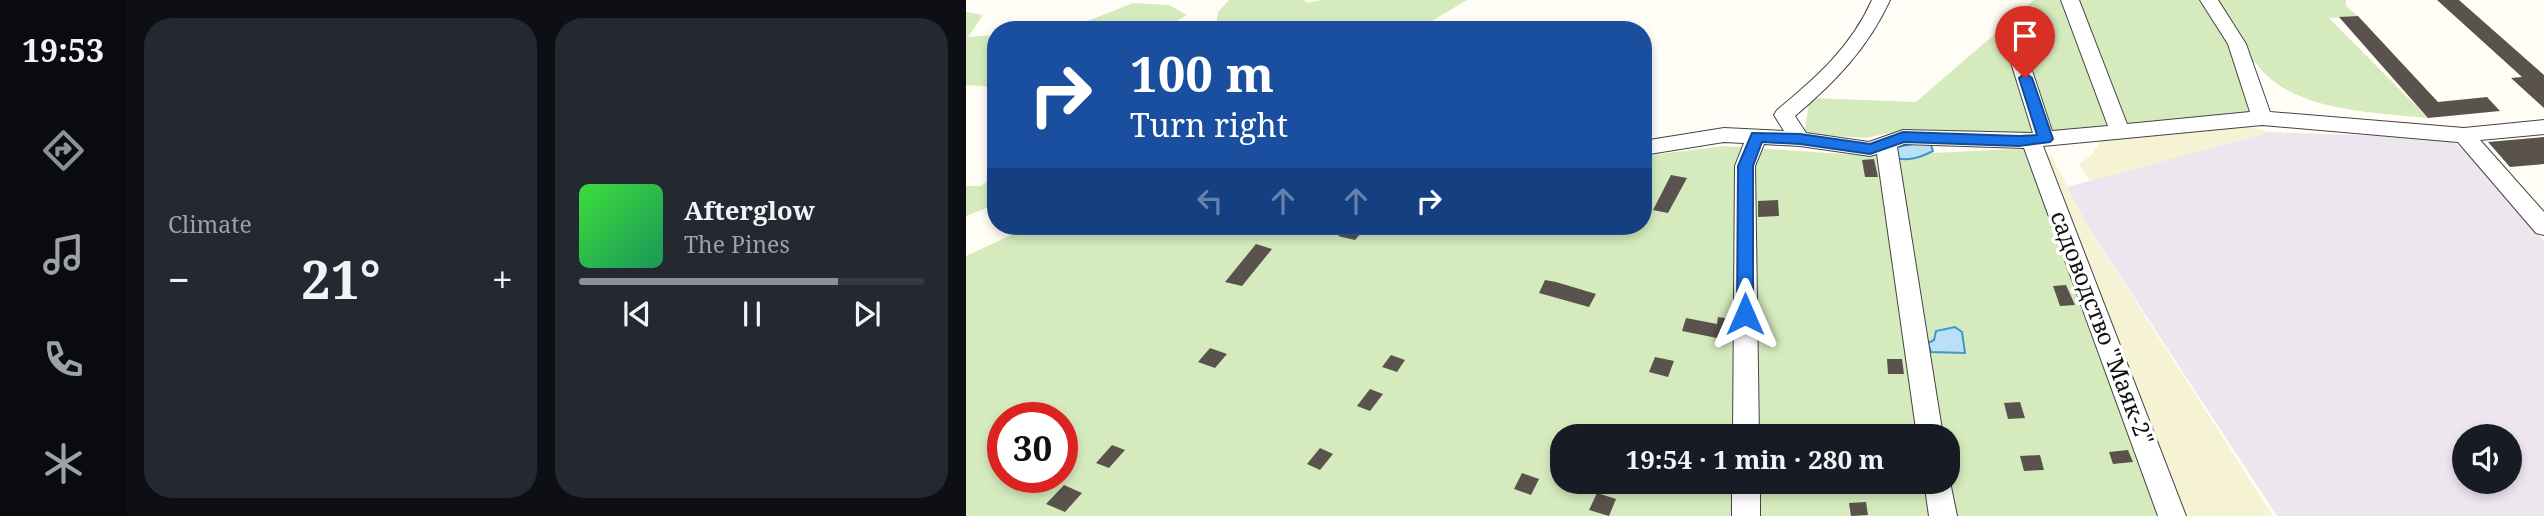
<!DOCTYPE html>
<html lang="en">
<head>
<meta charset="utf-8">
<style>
  body { margin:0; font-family:"Noto Serif",serif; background:#242831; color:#f1f3f6; height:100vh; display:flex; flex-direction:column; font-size:26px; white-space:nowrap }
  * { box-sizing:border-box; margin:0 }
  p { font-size:23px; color:#9ea1a6 }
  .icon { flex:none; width:38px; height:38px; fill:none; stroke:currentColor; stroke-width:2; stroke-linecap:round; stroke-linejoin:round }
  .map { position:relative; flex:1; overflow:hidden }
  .details { display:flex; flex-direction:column; gap:18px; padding:18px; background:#0d0f14; width:840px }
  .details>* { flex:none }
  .hud { position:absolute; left:21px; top:21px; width:665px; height:214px; border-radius:28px; box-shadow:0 4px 10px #0003; background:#1a4fa0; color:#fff; overflow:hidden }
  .tools { position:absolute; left:1486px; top:424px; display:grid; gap:14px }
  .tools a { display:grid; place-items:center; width:70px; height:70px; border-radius:50%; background:#171b24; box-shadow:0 4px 10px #0003; font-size:35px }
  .speed { position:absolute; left:21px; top:402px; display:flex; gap:14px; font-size:35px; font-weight:700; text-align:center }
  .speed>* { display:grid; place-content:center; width:91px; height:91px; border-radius:50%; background:#171b24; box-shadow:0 4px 10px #0003; line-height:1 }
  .speed .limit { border:10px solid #d22; background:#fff; color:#111 }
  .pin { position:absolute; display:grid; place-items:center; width:60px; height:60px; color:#fff; margin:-72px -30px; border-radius:50% 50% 50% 0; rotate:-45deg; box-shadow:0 0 7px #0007 }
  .pin .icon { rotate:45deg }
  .me { position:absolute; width:77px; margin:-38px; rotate:0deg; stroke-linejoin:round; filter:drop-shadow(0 0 5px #0008) }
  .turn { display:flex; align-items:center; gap:24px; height:147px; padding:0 28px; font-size:32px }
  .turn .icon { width:91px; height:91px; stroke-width:2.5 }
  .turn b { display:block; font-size:49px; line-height:60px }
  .lanes { display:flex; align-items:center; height:66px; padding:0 28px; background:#0003; justify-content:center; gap:35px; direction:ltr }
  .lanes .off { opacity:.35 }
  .big { font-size:52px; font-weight:700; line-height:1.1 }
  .details .widget { flex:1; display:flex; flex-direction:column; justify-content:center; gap:10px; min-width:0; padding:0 24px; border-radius:28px; background:#242831 }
  .song { display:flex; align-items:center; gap:21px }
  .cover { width:84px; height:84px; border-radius:10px; background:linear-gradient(135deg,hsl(120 70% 55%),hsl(150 70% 35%)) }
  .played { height:7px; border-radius:4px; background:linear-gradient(90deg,#8c9099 75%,#363941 75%) }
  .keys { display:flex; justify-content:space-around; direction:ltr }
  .heat { display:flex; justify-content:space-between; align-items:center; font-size:38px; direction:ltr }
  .details .tiles { flex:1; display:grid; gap:18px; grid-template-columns:repeat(2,1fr) }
  .trip { position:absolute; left:584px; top:424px; width:410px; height:70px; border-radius:28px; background:#171b24; box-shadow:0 4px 10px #0003; font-weight:700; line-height:70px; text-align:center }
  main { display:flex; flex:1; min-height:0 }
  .dock { display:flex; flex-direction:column; width:126px; justify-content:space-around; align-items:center; background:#090b0e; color:#9ea1a6 }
  .dock .icon { width:49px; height:49px }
  .dock .active { color:#8c9099 }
  .dock b { font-size:32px; color:#f1f3f6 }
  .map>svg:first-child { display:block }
  .industrial { fill:#eee6ef; fill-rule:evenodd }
  .farmland { fill:#f6f3d4 }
  .green { fill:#d5ebbd; fill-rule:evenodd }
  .water { fill:#b9e0f7; stroke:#3f96cf; stroke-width:2 }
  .building { fill:#5a524d }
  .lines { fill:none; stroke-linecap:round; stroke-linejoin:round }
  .minor-casing { stroke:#444; stroke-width:2 }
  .minor { fill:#fff; fill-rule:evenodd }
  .route { fill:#1a73e8; stroke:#114b97; stroke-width:2 }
  .labels { text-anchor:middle; stroke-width:7; stroke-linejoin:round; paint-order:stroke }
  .street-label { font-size:23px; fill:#111; stroke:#fff }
</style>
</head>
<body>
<main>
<nav class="dock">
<b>19:53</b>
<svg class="icon active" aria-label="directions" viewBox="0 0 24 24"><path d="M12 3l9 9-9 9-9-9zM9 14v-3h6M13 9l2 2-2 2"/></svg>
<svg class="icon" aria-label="music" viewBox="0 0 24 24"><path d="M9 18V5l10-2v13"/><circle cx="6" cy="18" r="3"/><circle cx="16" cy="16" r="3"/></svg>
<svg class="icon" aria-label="phone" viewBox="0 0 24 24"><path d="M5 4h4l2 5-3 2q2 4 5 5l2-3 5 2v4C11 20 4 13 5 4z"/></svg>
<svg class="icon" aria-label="climate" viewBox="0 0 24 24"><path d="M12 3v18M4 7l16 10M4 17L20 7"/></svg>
</nav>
<section class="details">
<div class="tiles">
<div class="widget"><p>Climate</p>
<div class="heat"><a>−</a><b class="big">21°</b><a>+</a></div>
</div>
<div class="widget">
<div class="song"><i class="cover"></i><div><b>Afterglow</b><p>The Pines</p></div></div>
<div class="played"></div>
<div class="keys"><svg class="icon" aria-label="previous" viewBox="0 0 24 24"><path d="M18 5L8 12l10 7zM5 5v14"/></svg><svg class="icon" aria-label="pause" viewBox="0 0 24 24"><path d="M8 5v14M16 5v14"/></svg><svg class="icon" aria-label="next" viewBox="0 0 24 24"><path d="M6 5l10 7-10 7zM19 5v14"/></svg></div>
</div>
</div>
</section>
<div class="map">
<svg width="1578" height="516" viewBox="0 0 1578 516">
  <rect width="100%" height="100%" fill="#fffdf5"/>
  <!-- industrial -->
  <path class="industrial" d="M1303,132L1471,138L1489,143L1507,158L1578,241V516H1311L1122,227L1101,187ZM1498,436H1544V481H1498Z"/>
  <!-- farmland -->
  <path class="farmland" d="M1282,126L1303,132L1124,181L1113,165L1126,154L1136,139Z
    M1085,155L1122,227L1307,516H1204L1071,156Z"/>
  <!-- green -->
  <path class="green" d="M263,0H338L342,3L356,0H501L451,30H249L252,12Z
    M1068,0H1380V6L1392,16L1363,18L1462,118C1408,112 1324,112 1290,63L1268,60L1283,113L1048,137L940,130L899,138L838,134L844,98L950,102Z
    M167,3L203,5L221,15L198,28L188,30H46L74,21L119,22Z
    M0,12L17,15L2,37L30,35L28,87L0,85Z
    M759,146L906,156L1069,148L1203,516H0V256L65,226H677V156ZM37,418H96V478H37ZM597,436H982V481H597Z
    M30,174V204L0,216V186H15Z"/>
  <!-- water -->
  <path class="water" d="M953,143L965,145L967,151C953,158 941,162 925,157V148Z
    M989,327L996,332L999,353L965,352L962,343L968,340L970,331Z"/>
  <!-- building -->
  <path class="building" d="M1471,0H1493L1578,75V108L1545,78L1556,77Z
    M1392,16L1472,102L1521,97L1534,111L1462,118L1373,17Z
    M1578,137V164L1544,167L1522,142Z
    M908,159L912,177H899L896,160Z
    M705,175L721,178L702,213L687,210Z
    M812,200L813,216L792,217V201Z
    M380,226H401L389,240L372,236Z
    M290,244L306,249L276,286L259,282Z
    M579,280L590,282L630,294L623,307L573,293Z
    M1100,285L1109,305L1094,306L1087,286Z
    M752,317L765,319L761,340L716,331L720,318L751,324Z
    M244,348L261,354L249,368L232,362Z
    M425,355L439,360L431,372L416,367Z
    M689,357L708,361L702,377L683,372Z
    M921,359H936L938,374H922Z
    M404,389L417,394L404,411L391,406Z
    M1054,402L1059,418L1042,419L1038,403Z
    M146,445L159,450L143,468L130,463Z
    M354,448L367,454L354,470L341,464Z
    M1162,450L1167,462L1147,464L1143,452Z
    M1074,455L1078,470L1058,471L1054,456Z
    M556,473L573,479L565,495L548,489Z
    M98,485L116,493L99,512L80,504Z
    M631,493L650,499L643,516L623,510Z
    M900,502L902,515L885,516L883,503Z"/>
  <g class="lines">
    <!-- minor casing -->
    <g class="minor-casing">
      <path id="minor" d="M906,0H924C902,48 869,82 829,116L840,133L903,142L937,130L1067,133L1037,37L1046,31L1055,37L1086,131L1142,126L1095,0H1113L1161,124L1284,112L1262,44L1234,0H1252L1280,44L1304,112L1498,128L1578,120V134L1514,140L1578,212V235L1570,233L1492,142L1296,125L1077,146L1220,516H1192L1058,148L938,144L931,147L977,436H951L911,154L904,156L834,146L798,144L789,166L793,436H767L769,166L778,143L758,142L677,155V141L758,128L818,131L808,115L811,110C850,78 885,47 906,0Z
        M982,472L991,516H963L958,481H982Z
        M766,481H794V516H766Z"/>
    </g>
    <!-- minor -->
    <use href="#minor" class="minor"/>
  </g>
  <!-- route -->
  <path class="route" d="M1059,73L1066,78L1087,139L1084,142L1053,146L938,142L904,154L834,144L796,142L787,166V314L785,319H773L771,314L772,166L786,133L834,134L904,144L937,132L1053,136L1071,135L1053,78Z"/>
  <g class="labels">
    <!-- street labels -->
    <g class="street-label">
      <text transform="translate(1136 328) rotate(69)" y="8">садоводство "Маяк-2"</text>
    </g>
  </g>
</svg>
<div class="tools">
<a><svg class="icon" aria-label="sound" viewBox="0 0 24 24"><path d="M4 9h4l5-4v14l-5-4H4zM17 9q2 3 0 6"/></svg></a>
</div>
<div class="speed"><div class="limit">30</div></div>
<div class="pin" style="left:1059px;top:78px;background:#d93025"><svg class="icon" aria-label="arrive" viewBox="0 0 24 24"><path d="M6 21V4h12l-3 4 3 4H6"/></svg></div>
<svg class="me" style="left:779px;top:314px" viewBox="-20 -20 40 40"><path d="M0-17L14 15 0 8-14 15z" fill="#1a73e8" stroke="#fff" stroke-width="4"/></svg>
<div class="trip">19:54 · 1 min · 280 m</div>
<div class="hud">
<div class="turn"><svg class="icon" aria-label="right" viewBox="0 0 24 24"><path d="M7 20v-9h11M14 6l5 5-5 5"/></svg><div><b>100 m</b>Turn right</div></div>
<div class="lanes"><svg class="icon off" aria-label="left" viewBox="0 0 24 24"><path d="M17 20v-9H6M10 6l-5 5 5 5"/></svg><svg class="icon off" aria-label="ahead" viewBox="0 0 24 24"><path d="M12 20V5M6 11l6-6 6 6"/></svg><svg class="icon off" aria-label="ahead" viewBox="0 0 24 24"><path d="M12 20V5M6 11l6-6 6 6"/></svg><svg class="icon" aria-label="right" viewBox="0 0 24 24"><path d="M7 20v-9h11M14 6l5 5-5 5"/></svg></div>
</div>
</div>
</main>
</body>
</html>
